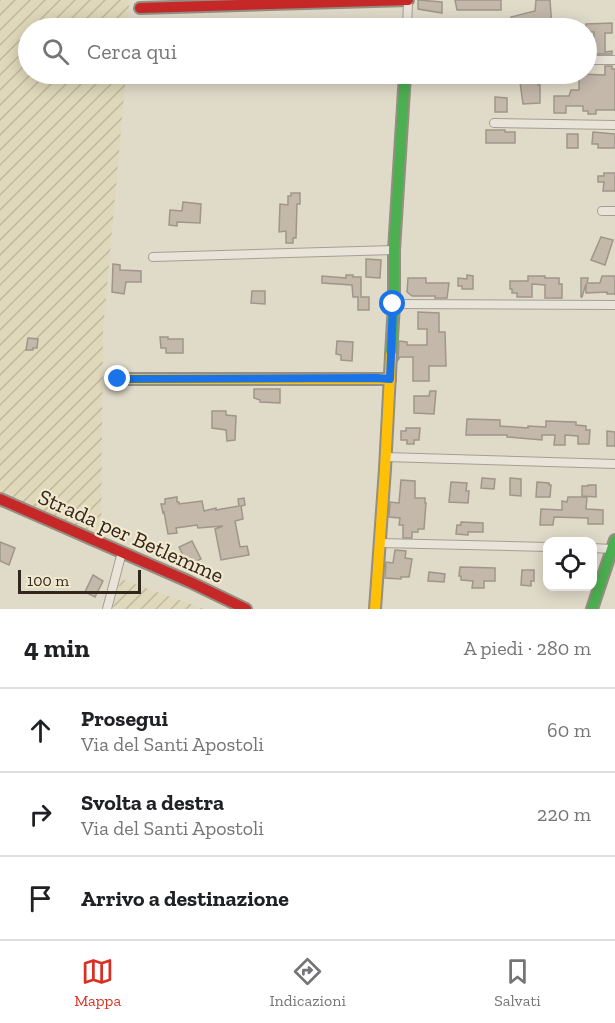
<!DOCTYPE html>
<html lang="it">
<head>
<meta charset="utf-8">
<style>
	body { margin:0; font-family:"Zilla Slab",serif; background:#f2f2f2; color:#202124 }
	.controls { position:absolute; right:18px; bottom:18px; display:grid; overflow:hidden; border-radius:12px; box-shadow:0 3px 15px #0003 }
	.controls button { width:54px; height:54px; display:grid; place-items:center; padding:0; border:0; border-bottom:2px solid #e0e0e0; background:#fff; color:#202124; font:30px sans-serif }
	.scale { position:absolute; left:18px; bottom:15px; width:123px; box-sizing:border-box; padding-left:6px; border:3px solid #31271c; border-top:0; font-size:16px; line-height:21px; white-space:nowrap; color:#31271c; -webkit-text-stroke:4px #f2e8ce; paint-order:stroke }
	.stop { position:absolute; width:18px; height:18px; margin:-14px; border:4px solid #1a73e8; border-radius:50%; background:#fff }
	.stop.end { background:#1a73e8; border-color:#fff; box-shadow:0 2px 6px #0008 }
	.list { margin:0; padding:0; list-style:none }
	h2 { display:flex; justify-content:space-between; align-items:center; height:78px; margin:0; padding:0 24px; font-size:26px }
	h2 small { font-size:20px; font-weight:400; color:#757577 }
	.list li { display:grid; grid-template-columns:39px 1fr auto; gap:18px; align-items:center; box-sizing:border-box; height:84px; padding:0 24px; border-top:2px solid #e0e0e0 }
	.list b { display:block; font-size:22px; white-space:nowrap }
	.list p { margin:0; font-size:20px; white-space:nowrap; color:#757577 }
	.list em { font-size:20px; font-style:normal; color:#757577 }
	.icon { flex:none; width:33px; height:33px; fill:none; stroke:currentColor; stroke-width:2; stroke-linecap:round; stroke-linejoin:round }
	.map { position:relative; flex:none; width:615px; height:609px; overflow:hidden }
	.search { position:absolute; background:#fff; box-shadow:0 3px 15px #0003; left:18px; right:18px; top:18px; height:66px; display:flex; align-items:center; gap:15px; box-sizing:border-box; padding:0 21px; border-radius:33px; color:#757577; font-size:22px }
	.sheet { height:330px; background:#fff }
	nav { display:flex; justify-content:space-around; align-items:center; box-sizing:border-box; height:84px; border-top:2px solid #e0e0e0; background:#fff; font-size:16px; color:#757577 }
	nav a { display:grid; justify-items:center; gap:3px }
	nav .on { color:#d93025 }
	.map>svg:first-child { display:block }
	.farmland { fill:url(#farmland-furrows) }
	.building { fill:#c3b8aa; stroke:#9f9689; stroke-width:1.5 }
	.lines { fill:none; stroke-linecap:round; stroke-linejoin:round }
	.street-casing { stroke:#a59f93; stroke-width:10 }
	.fast-casing { stroke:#948e83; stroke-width:14 }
	.slow-casing { stroke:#948e83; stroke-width:14 }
	.jam-casing { stroke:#948e83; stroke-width:14 }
	.street { stroke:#e8e4da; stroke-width:8 }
	.fast { stroke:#4caf50; stroke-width:10 }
	.slow { stroke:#ffc107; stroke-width:10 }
	.jam { stroke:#c62828; stroke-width:10 }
	.route { stroke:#1a73e8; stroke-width:8 }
	.labels { text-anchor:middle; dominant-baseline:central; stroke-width:4.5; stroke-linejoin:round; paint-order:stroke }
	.street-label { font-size:22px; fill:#31271c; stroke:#f2e8ce }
</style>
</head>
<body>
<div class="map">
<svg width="615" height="609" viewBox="0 0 615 609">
	<defs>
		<pattern id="farmland-furrows" width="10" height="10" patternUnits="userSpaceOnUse" patternTransform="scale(1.5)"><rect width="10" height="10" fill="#dfd8ba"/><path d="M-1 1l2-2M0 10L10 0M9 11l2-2" fill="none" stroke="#c0b99f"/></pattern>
	</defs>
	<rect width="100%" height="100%" fill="#e0dac9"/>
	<!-- farmland -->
	<g class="farmland">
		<path d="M0,0h129l-1,28h-100v46h98l-23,257 -2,205 -101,-43z"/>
		<path d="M121,579l83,30h-85l-6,-2z"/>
	</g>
	<!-- building -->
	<g class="building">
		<path d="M418,0l24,2v11l-24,-4z"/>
		<path d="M455,0h46v10h-44z"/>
		<path d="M536,0h14l2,28h-8l-1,-8h-32v-3l24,-6z"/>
		<path d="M612,23v10h-7v19l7,-1v3h-26v-6h7l1,-16h-8v-8z"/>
		<path d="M605,66h7v3h3v41h-19v4h-8v-3h-5v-5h-17v7h-12v-17h15l2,-6h8v-16l26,1z"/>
		<path d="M520,82h18v3h2v18l-17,1z"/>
		<path d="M495,97l12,1v14h-12z"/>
		<path d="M486,130h19v2h10v11h-29z"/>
		<path d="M593,132l22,2v14h-17v-4h-6z"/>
		<rect x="567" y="134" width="11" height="14"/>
		<path d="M604,173h11v18h-12l1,-9h-6v-6h6z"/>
		<path d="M291,193h9v11h-3l-1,34h-3v5h-7v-12l-7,1 1,-28 8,1v-9h3z"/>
		<path d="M183,202l18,2 -1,19 -23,-1v4l-8,-1 1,-15 12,1z"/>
		<path d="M601,237l12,3 -8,25 -14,-5z"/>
		<path d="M366,259l15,1 -1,18 -14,-1z"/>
		<path d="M113,264l7,1v5l21,1v11h-15l-2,12 -12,-2z"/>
		<path d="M346,275h7v2h8v20h8v13h-11v-13h-5l-1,-12 -30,-2v-7l24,2z"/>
		<path d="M467,275l6,1v13h-11v-3h-4v-8l9,1z"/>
		<path d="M528,276h17v2h14v6h3v14h-17v-13l-13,-1v13h-15v-4h-5v-4h-2v-8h18z"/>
		<path d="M602,276h13v18h-8v-2l-21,1v-9l-4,13h-1v-19h7l-1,5h13z"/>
		<path d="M408,278h18v5h23l-2,15h-12v-2h-23l-5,-4z"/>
		<path d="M252,291h13v13l-14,-1z"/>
		<path d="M418,312l21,1v19h6l1,34h-17v15h-16v-24h-13l-2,3 1,-19 8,1v3h20v-16h-9z"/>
		<path d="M160,337h8v2h15v14h-17v-5h-5z"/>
		<path d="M28,338l10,1 -1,9h-4v2h-7z"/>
		<path d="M337,341l16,1 -1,19 -11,-1v-5l-5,-1z"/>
		<path d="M254,389h26v14l-20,-1v-2l-6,-2z"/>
		<path d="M430,391h6l-2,23 -20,-1v-17h15z"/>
		<path d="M212,411h14v4l10,1 -1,24 -8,1 -1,-11 -14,-2z"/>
		<path d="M467,419l33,1v6l28,2v-2l18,1v-6l30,1v3l10,1v4h4l-1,14h-11v-8l-13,-1v10h-11l1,-10h-13v5l-35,-3v-2h-41z"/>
		<path d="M406,428h14l-1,12h-5v4h-7v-4h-6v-9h5z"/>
		<path d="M607,431l8,1v14h-8z"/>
		<path d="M482,478l13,1 -1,10 -13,-1z"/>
		<path d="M510,478l11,1v17l-11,-1z"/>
		<path d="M401,480l14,1v17h10v5h1l-2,26h-6v3h-6v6h-9v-13h-4l1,-7 -11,-1 1,-15 9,1z"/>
		<path d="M451,482l16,1 -1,8h3l-1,12 -19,-1z"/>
		<path d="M537,482l12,1v2h2l-1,12h-14z"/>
		<path d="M588,485h8v12l-14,-1v-10h6z"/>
		<path d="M177,497v5h2v2l23,-3 2,10 12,-3v2l23,-4 -1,-7 6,-1 1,7 -4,1 2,13 -8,2 5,26 7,-1 2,9 -28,5 -6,-31 8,-3 -25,2 -1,-3 -21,3 1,5 -9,1 -4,-22 -1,1 -2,-9h4v-5z"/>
		<path d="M568,497h19l-1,12 17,1v14h-15v-6l-34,-1 -1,8h-13l1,-16 21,1v-9l5,1z"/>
		<path d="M461,522l22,1v9h-15v3l-12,-1 1,-9h4z"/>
		<path d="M192,541l9,18 -13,6 -9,-18z"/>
		<path d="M0,542l15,6 -6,17 -9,-4z"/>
		<path d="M395,550l11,1 -1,7 7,1 -3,18h-8v2l-16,-1 1,-16 7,1z"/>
		<path d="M460,567l35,1v13h-11v7h-12l1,-7 -12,-1v-4h-2z"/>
		<path d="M522,570h12v11h-3v5l-10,-1z"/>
		<path d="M429,572l16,2 -1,8 -16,-1z"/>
		<path d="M93,575l10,6 -8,16 -10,-5z"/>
	</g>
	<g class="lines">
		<!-- street casing -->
		<g class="street-casing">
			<g id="street">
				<path d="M407,28l1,-27"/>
				<path d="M586,60h29"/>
				<path d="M494,123l121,2"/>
				<path d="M602,211h13"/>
				<path d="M153,257l241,-7"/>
				<path d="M394,304l221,1"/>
				<path d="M386,457l229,7"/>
				<path d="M380,543l168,4"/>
				<path d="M592,548l20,1"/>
				<path d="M107,609l15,-57"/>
			</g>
		</g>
		<!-- fast casing -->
		<g class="fast-casing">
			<g id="fast">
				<path d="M391,355l3,-51v-54l11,-176"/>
				<path d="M592,609l23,-69"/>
			</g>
		</g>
		<!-- slow casing -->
		<g class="slow-casing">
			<g id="slow">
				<path d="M118,379h272"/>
				<path d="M375,609l10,-140 6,-114"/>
			</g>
		</g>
		<!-- jam casing -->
		<g class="jam-casing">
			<g id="jam">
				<path d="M140,8l268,-8"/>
				<path d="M0,499l190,83 56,27"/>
			</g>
		</g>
		<!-- street -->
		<use href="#street" class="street"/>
		<!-- fast -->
		<use href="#fast" class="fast"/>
		<!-- slow -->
		<use href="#slow" class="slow"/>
		<!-- jam -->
		<use href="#jam" class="jam"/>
	</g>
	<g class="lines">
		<!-- route -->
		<path class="route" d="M118,379l259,-1 13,1 3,-75"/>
	</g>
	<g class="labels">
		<!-- street labels -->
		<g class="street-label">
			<text transform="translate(131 536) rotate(24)">Strada per Betlemme</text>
		</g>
	</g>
</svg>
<div class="controls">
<button><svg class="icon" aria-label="locate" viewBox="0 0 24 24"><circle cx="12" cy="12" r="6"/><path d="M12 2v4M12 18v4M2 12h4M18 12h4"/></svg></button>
</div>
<div class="scale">100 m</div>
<div class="stop" style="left:393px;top:304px"></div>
<div class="stop end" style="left:118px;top:379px"></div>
<div class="search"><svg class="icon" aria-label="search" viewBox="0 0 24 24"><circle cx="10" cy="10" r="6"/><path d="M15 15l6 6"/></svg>Cerca qui</div>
</div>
<section class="sheet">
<h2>4 min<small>A piedi · 280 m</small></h2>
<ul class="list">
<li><svg class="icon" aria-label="ahead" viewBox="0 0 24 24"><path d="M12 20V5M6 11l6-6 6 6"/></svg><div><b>Prosegui</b><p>Via del Santi Apostoli</p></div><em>60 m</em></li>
<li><svg class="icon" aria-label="right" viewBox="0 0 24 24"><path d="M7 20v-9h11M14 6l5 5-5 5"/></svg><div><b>Svolta a destra</b><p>Via del Santi Apostoli</p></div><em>220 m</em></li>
<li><svg class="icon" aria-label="arrive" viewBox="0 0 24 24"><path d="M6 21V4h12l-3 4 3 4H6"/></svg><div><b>Arrivo a destinazione</b></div></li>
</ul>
</section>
<nav>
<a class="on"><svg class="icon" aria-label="map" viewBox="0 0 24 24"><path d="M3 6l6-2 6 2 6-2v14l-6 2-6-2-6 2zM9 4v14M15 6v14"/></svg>Mappa</a>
<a><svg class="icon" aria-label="directions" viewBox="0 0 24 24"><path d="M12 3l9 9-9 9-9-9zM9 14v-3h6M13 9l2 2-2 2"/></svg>Indicazioni</a>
<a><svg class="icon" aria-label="saved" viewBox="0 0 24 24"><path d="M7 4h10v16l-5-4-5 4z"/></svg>Salvati</a>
</nav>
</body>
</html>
